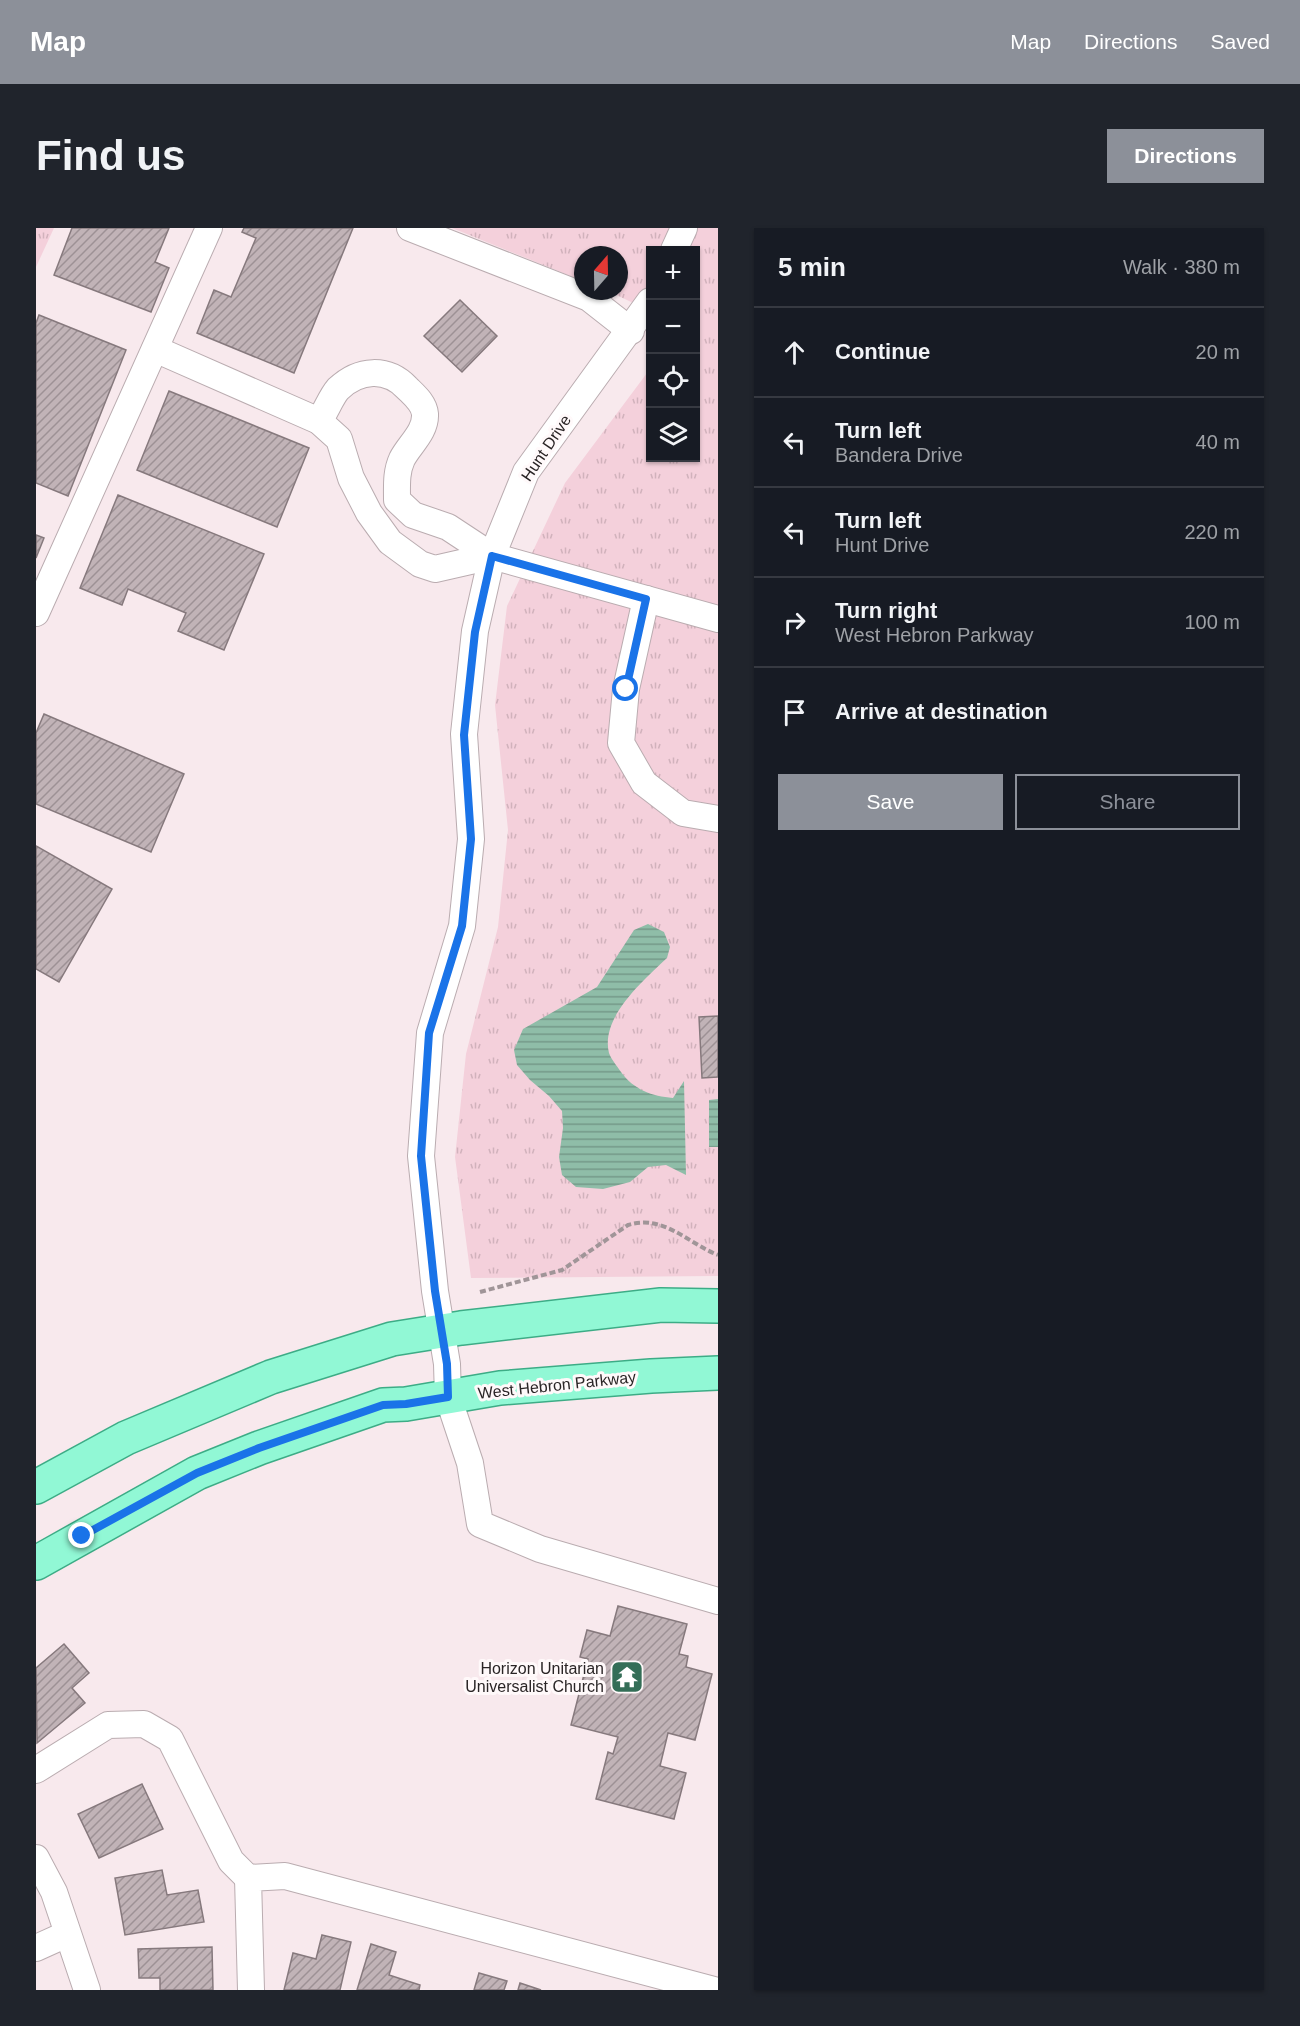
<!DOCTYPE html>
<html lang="en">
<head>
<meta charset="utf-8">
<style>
	body { margin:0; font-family:Arial,sans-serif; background:#20242c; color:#f1f3f6 }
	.controls { position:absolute; right:18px; top:18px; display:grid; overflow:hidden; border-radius:0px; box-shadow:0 2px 4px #0004 }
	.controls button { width:54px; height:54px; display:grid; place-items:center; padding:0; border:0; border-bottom:2px solid #363941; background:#171b24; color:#f1f3f6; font:30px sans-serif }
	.compass { position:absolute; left:538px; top:18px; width:54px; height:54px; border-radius:50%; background:#171b24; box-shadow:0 2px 4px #0004; rotate:20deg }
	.stop { position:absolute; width:18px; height:18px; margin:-14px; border:4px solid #1a73e8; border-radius:50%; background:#fff }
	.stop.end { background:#1a73e8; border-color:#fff; box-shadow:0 2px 6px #0008 }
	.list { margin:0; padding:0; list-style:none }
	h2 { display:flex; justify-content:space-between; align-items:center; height:78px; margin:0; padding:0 24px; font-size:26px }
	h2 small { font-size:20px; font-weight:400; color:#9ea1a6 }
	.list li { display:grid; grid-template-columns:39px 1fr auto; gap:18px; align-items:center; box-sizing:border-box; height:90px; padding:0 24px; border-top:2px solid #363941 }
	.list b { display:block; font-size:22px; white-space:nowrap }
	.list p { margin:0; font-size:20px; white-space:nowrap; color:#9ea1a6 }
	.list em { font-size:20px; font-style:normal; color:#9ea1a6 }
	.actions { display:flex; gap:12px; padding:18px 24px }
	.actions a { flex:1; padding:14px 0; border:2px solid #8c9099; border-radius:0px; text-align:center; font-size:21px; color:#8c9099 }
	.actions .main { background:#8c9099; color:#fff }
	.icon { flex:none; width:33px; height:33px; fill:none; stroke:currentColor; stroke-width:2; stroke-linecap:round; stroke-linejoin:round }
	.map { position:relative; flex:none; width:682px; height:1762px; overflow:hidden; border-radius:0px }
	header { display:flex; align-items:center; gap:36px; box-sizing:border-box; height:84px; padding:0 30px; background:#8c9099; color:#fff }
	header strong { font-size:28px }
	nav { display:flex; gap:33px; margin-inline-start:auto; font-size:21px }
	.intro { display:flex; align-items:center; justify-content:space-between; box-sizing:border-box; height:144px; padding:0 36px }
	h1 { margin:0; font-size:42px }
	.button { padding:15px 27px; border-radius:0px; background:#8c9099; color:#fff; font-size:21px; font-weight:700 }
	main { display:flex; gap:36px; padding:0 36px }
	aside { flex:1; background:#171b24; border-radius:0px; box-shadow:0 2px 4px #0004 }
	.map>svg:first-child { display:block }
	.grass { fill:url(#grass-tufts) }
	.water { fill:url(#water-rules) }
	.building { fill:url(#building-hatch); stroke:#86797d; stroke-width:1.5 }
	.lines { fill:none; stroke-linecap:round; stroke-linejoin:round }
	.minor-casing { stroke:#baacb0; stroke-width:28 }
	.major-casing { stroke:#3dac86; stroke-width:36 }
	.path { stroke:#a09598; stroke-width:4; stroke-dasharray:6 3; stroke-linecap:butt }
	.minor { stroke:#fff; stroke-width:26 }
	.major { stroke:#91f8d5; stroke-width:33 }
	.route { stroke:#1a73e8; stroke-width:8 }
	.labels { text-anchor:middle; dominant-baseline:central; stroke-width:6; stroke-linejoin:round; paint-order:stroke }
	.street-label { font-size:16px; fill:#2a2526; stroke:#fff9fa }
	.poi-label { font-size:16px; fill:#2a2526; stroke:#fff9fa; text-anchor:end }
</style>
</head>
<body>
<header>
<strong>Map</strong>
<nav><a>Map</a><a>Directions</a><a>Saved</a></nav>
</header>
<div class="intro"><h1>Find us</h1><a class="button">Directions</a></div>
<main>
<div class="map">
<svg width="682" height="1762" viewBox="0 0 682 1762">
	<defs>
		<pattern id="grass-tufts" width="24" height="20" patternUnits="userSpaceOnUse" patternTransform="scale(1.5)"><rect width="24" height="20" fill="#f4d0db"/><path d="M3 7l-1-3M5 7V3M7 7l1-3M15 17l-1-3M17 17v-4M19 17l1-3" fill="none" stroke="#d1b2bc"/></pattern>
		<pattern id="water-rules" width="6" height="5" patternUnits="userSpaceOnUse" patternTransform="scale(1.5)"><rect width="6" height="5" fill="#8fbda8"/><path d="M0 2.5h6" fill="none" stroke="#759989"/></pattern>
		<pattern id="building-hatch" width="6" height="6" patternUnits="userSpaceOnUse" patternTransform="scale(1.5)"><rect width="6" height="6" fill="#c1b3b7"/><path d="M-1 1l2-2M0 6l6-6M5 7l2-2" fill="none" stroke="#9d9195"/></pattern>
	</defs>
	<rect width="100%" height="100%" fill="#f8e9ed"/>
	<!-- grass -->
	<g class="grass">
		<path d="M0,0h18l-18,39z"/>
		<path d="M416,0h266v1048l-247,2 -16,-121 11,-103 32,-127 10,-97 -13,-125 12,-99 58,-123 85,-114v89h46v-208h-46v61l-42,-20h11v-36h-36v26z"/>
	</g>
	<!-- water -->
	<g class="water">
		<path d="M612,696l16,8 6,15 -3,11c-23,22 -67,59 -58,95 2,6 8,13 12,19 13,18 31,24 52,26l11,-17 2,94 -20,-10 -18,2 -18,15 -27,7 -27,-2 -14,-12 -3,-18 4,-29 -1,-17 -13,-15 -19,-16 -13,-15 -3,-15 9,-21 74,-42 37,-57z"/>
		<path d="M682,871v48h-9v-47z"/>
	</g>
	<!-- building -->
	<g class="building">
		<path d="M36,0h97l-14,34 14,6 -18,44 -97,-37z"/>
		<path d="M208,0h109l-59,145 -97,-40 17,-43 17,7 25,-59 -14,-6z"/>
		<path d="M424,72l37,36 -35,36 -38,-36z"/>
		<path d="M3,87l87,35 -58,146 -32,-13v-160z"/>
		<path d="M133,163l140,57 -32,79 -140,-57z"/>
		<path d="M82,267l146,59 -40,96 -46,-19 8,-18 -58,-24 -6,16 -42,-17z"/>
		<path d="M0,307l8,3 -8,20z"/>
		<path d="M8,486l140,60 -33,78 -115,-48v-71z"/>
		<path d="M0,618l76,43 -53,93 -23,-13z"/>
		<path d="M682,788v61l-16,1 -3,-61z"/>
		<path d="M582,1378l69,18 -8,30 9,2 -2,11 26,7 -17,66 -27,-7 -8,33 26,7 -12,46 -78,-20 12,-47 5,2 5,-17 -47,-12 17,-66 -8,-2 7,-27 23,6z"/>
		<path d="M28,1416l25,29 -17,15 13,15 -48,40 -1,-75z"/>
		<path d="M106,1556l21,45 -64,29 -21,-44z"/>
		<path d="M126,1642l5,25 31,-5 6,32 -79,13 -10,-57z"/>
		<path d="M286,1707l29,7 -11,48h-56l9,-37 23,6z"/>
		<path d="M335,1716l25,8 -7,23 31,10 -1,5h-62z"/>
		<path d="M176,1719l1,43h-53v-12h-21l-1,-29z"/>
		<path d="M443,1745l28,8 -3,9h-30z"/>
		<path d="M484,1755l21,7h-23z"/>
	</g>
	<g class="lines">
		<!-- minor casing -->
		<g class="minor-casing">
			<g id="minor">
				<path d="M374,0l179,70 42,33"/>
				<path d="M638,22l10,-22"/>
				<path d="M614,73l-124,171 -34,84 -17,75 -11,103 7,105 -9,87 -32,107 -9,123 14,135 12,73 1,33 22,66 10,61 60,25 178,52"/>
				<path d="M119,121l164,72 20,18 12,39 18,35 21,29 30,22 15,5 57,-13"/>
				<path d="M283,193c7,-10 12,-24 19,-32 21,-20 49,-22 69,-1 7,7 17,15 18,26 1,18 -16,31 -23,45 -6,13 -5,26 -5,41l16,15 35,12 44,29 226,63"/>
				<path d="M610,371l-20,90 -5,54 23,40 39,30 35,6"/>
				<path d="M0,385l173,-385"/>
				<path d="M0,1542l72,-45 36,-1 26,15 61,122 17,17"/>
				<path d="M0,1630l18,34 33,98"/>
				<path d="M0,1720l31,-14"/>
				<path d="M215,1762l-3,-112 37,-2 429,114"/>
			</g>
		</g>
		<!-- major casing -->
		<g class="major-casing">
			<g id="major">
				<path d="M0,1259l90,-49 145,-61 121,-38 69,-11 200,-23 57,1"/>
				<path d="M0,1335l161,-90 62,-25 124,-43 23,-1 94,-16 151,-12 67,-3"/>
			</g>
		</g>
		<!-- path -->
		<path class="path" d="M444,1064l82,-22 66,-45c36,-11 59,18 90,30"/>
		<!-- minor -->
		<use href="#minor" class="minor"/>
		<!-- major -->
		<use href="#major" class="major"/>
	</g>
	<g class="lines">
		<!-- route -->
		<path class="route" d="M46,1308l115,-63 62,-25 124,-43 23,-1 42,-7 -1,-33 -12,-73 -14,-135 8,-123 33,-107 9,-87 -7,-104 11,-103 17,-76 154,43 -20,90"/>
	</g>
	<!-- icons -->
	<defs>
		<g id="temple-square" transform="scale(1.725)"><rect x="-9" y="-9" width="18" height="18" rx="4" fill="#346e57" stroke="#fff9fa"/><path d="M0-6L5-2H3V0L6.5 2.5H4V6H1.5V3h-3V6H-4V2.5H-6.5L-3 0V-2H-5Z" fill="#fff"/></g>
	</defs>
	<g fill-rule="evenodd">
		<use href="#temple-square" x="591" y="1449"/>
	</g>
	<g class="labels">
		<!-- street labels -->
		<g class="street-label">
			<text transform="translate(510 220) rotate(-56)">Hunt Drive</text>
			<text transform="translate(521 1157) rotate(-6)">West Hebron Parkway</text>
		</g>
		<!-- poi labels -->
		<g class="poi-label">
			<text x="568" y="1440">Horizon Unitarian<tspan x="568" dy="18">Universalist Church</tspan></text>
		</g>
	</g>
</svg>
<div class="controls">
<button>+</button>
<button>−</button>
<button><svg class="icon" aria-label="locate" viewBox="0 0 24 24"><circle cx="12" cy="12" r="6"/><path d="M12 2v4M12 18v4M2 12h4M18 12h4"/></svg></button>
<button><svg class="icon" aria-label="layers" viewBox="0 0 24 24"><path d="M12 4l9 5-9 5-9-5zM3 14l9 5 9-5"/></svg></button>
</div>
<svg class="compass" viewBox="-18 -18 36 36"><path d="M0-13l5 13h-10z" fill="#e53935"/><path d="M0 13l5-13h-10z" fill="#9ea1a6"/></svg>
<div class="stop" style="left:590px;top:461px"></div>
<div class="stop end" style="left:46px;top:1308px"></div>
</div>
<aside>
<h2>5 min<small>Walk · 380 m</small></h2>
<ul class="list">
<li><svg class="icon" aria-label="ahead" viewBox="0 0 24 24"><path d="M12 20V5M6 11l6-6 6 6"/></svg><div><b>Continue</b></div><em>20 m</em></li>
<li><svg class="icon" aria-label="left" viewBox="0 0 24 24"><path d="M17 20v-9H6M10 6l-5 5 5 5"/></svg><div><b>Turn left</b><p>Bandera Drive</p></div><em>40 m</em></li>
<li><svg class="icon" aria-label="left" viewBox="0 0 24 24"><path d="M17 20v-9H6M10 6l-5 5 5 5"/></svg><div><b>Turn left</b><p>Hunt Drive</p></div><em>220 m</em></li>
<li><svg class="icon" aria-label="right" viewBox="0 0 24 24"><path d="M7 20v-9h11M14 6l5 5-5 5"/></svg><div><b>Turn right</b><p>West Hebron Parkway</p></div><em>100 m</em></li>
<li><svg class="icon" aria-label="arrive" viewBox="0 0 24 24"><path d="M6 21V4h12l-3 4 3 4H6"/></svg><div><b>Arrive at destination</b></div></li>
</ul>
<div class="actions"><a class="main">Save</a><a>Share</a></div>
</aside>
</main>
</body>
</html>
